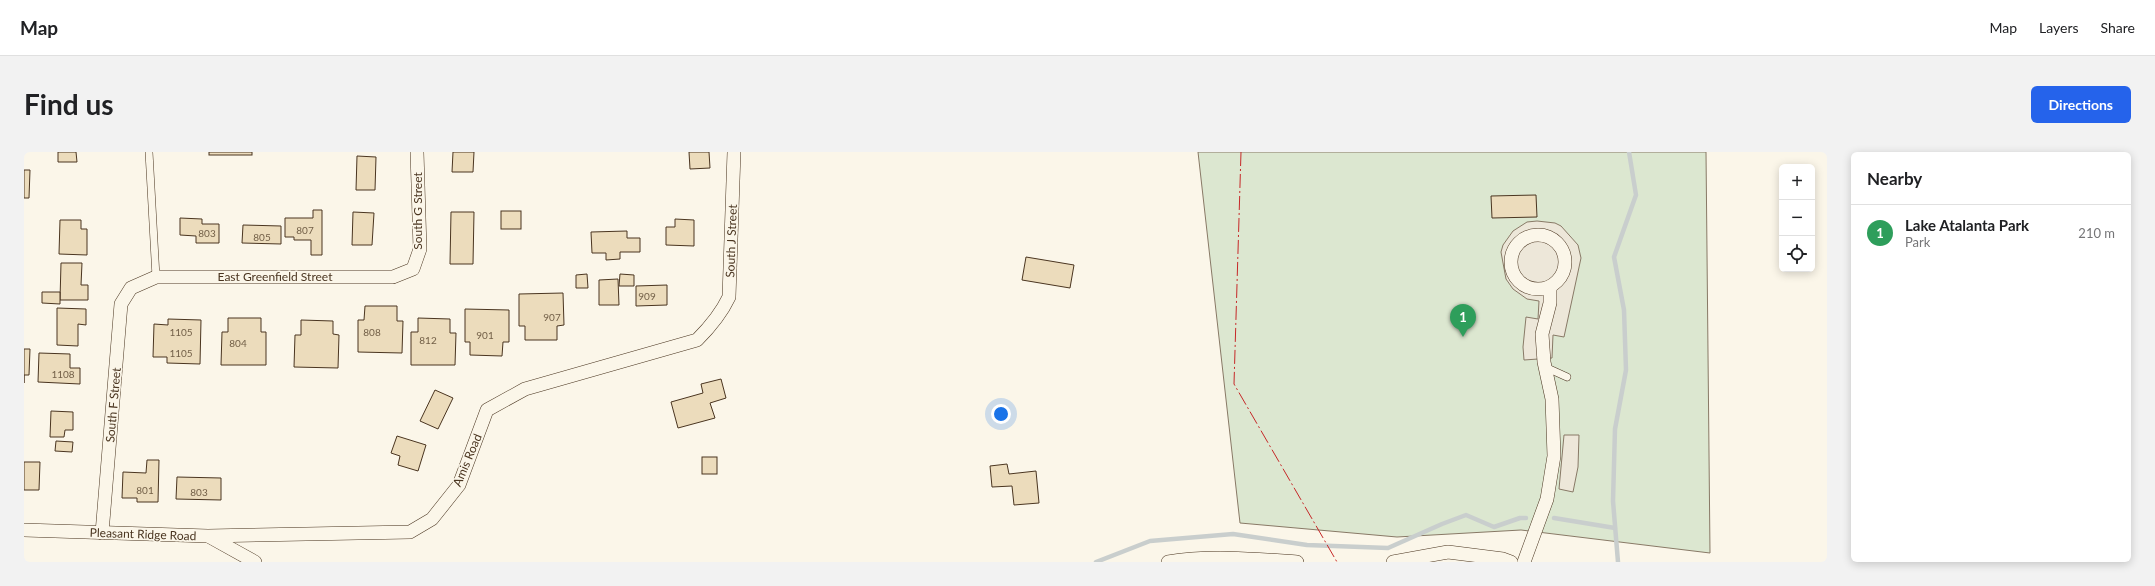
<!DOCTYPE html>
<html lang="en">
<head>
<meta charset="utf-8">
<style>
	body { margin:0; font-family:Lato,sans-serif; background:#f2f2f2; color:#202124 }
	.controls { position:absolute; right:12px; top:12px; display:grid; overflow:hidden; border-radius:6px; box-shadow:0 2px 10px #0003 }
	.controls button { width:36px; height:36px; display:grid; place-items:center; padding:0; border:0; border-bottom:1px solid #e0e0e0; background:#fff; color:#202124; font:20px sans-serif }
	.you { position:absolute; left:977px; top:262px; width:14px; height:14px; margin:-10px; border:3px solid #fff; border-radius:50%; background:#1a73e8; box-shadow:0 0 0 6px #1a73e833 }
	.badge { display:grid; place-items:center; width:26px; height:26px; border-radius:50%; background:#2563eb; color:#fff; font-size:13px; font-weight:700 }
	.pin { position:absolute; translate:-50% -33px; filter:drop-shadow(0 1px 2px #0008) }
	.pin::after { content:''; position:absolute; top:21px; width:14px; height:12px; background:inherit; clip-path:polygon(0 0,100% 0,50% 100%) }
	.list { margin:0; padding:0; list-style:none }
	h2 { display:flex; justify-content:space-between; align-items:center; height:52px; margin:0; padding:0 16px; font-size:17px }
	h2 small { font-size:13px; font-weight:400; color:#757577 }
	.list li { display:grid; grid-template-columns:26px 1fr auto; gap:12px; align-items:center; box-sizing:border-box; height:56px; padding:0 16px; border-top:1px solid #e0e0e0 }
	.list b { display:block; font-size:15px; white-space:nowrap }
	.list p { margin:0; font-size:13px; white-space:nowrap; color:#757577 }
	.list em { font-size:13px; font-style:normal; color:#757577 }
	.icon { flex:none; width:22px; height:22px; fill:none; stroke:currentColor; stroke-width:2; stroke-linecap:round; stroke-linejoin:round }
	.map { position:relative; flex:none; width:1803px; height:410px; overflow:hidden; border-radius:6px }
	header { display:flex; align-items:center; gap:24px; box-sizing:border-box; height:56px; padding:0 20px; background:#fff; border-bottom:1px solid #e0e0e0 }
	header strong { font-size:19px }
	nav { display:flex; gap:22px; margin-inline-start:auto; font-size:14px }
	.intro { display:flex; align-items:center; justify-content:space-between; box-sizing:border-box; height:96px; padding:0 24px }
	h1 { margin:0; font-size:28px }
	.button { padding:10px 18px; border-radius:6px; background:#2563eb; color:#fff; font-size:14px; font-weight:700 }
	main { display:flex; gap:24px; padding:0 24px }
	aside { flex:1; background:#fff; border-radius:6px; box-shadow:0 2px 10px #0003 }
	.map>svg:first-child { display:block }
	.park { fill:#dce7d0; stroke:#887966 }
	.parking { fill:#ede7d9; stroke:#887966 }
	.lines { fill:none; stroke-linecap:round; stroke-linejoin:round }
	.stream { stroke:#c9cecd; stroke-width:4.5 }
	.building { fill:#ecdcbc; stroke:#4a3520 }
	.service-casing { stroke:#4a3520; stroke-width:8 }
	.minor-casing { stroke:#4a3520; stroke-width:14 }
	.service { stroke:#fbf6e9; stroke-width:7 }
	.minor { stroke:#fbf6e9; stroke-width:13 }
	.power { stroke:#c62828; stroke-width:1; stroke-dasharray:14 3 2 3; stroke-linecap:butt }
	.labels { text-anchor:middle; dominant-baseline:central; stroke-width:3; stroke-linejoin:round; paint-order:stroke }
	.number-label { font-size:10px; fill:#725f47 }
	.street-label { font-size:12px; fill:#4a3520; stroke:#fbf6e9 }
</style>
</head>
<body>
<header>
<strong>Map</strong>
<nav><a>Map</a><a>Layers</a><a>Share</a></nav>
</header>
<div class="intro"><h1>Find us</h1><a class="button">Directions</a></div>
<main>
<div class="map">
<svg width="1803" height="410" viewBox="0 0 1803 410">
	<rect width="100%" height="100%" fill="#fbf6e9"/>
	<!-- park -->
	<path class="park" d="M1174,0h508l4,401 -189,-23 -124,7 -157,-14z"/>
	<!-- parking -->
	<g class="parking">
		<path d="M1513,69l18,2 6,3 17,19 3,13 -17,79 -11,-2 -1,23 -28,2 -1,-13 3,-30 12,2 1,-18 -12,-2 -14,-10 -7,-10 -5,-27 2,-7 10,-14 14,-9z"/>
		<path d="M1540,283h15l-1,32 -5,25 -14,-3z"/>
	</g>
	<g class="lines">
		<!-- stream -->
		<g class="stream">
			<path d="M1530,366l61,10"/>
			<path d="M1072,410l54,-21 83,-7 74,11 81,3 54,-24 24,-9 28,12 26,-9h6"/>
			<path d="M1594,410l-5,-61 2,-72 11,-59 -2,-60 -10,-53 22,-62 -7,-43"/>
		</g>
	</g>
	<!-- building -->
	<g class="building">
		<path d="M34,0h18l1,10h-19z"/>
		<rect x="185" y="0" width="43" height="3"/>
		<path d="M429,0h21l-1,20h-21z"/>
		<path d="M665,0h20l1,16 -20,1z"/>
		<path d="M333,4l19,1 -1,33h-19z"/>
		<path d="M0,18h6l-1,28h-5z"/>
		<path d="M1512,43l1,22 -45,1 -1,-22z"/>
		<path d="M289,58h9v45h-11v-15h-17v-3h-9v-19h28z"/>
		<rect x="477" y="59" width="20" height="18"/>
		<path d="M329,60l21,1 -2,32h-20z"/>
		<path d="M427,60h23l-1,52h-23z"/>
		<path d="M156,66l22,1v5h17v19h-23v-7l-16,-1z"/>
		<path d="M651,67l19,1v26l-28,-1v-18h9z"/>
		<path d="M36,68h21v9h6v26l-28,-1z"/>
		<path d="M219,73l38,1v18l-39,-1z"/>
		<path d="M603,79v7h13v14h-20v7l-14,1v-7h-14l-1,-21z"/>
		<path d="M1002,105l48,8 -4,23 -48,-8z"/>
		<path d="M37,111h21l-1,22h7v15h-28z"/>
		<path d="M563,122l1,14h-12v-13z"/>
		<path d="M596,122l14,1v11h-15z"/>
		<path d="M594,127l1,26h-20v-25z"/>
		<path d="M643,133v20l-31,1v-20z"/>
		<path d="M18,140h18v12l-18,-1z"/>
		<path d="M539,141l1,32 -7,1v14h-32v-14h-6v-32z"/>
		<path d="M341,154h32v15h6l-1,32 -44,-1v-32h6z"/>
		<path d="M33,156l29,1v16l-8,-1v22l-21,-1z"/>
		<path d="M441,157l44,1v32h-6l-1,14 -32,-1v-13h-5z"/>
		<path d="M204,166h33v14h5v33h-45l1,-33h6z"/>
		<path d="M394,166l32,1v14h6l-1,32h-44v-33h7z"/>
		<path d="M144,167l33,1 -1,44 -33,-1v-6h-14l1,-33 14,1z"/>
		<path d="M277,168l32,1v13l6,1 -1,33 -44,-1 1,-32h6z"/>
		<path d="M0,197h6l-1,26h-5v8z"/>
		<path d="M15,201l31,1v14h10v16l-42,-2z"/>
		<path d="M697,227l5,19 -16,5 5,15 -37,10 -7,-26 32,-9 -2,-9z"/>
		<path d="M411,238l18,8 -15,31 -18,-8z"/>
		<path d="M27,259l22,1v18h-8l-1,7h-14z"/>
		<path d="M373,284l29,9 -8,26 -20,-6 2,-9 -9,-3z"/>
		<path d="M32,289l17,1 -1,10 -17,-1z"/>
		<rect x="678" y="305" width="15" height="17"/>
		<path d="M123,308h12l-1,42h-21v-4h-15l1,-26 23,1z"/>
		<path d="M0,310h16l-1,28h-15z"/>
		<path d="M983,312l2,10 27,-3 3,32 -25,2 -2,-19 -20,1 -2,-21z"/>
		<path d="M153,325l44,1v22l-45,-1z"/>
	</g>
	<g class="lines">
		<!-- service casing -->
		<g class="service-casing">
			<g id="service">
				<path d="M125,0l7,125"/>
				<path d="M1521,215l22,10"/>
			</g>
		</g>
		<!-- minor casing -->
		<g class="minor-casing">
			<g id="minor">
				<circle cx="1514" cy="110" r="27"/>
				<path d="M0,378l184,6 202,-4 22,-13 27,-34 28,-75 38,-21 172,-49c14,-14 24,-26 32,-43l5,-145"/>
				<path d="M78,381l19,-229 10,-16 25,-11h237l20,-8 7,-20 -3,-97"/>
				<path d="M186,385l45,25"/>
				<path d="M1144,410c40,-7 88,-3 129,0"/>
				<path d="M1369,410l55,-10 55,7 8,3"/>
				<path d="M1500,410l23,-63 7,-43 -2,-57 -8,-37 -2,-28 8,-31v-16"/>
			</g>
		</g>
		<!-- service -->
		<use href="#service" class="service"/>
		<!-- minor -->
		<use href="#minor" class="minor"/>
		<!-- power -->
		<path class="power" d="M1217,0l-7,232 103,178"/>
	</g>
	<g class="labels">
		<!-- number labels -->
		<g class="number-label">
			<text x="281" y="78">807</text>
			<text x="183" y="81">803</text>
			<text x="238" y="85">805</text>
			<text x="623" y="144">909</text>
			<text x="528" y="165">907</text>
			<text x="157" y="180">1105</text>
			<text x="348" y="180">808</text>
			<text x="461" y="183">901</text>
			<text x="404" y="188">812</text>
			<text x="214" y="191">804</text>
			<text x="157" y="201">1105</text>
			<text x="39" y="222">1108</text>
			<text x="121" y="338">801</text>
			<text x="175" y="340">803</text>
		</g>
		<!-- street labels -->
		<g class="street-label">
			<text transform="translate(393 59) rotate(-90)">South G Street</text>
			<text transform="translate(707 89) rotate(-88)">South J Street</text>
			<text x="251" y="124">East Greenfield Street</text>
			<text transform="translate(89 253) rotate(-85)">South F Street</text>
			<text transform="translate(443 308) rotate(-67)">Amis Road</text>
			<text transform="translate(119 382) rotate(2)">Pleasant Ridge Road</text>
		</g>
	</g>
</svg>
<div class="controls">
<button>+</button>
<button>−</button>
<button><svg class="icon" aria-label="locate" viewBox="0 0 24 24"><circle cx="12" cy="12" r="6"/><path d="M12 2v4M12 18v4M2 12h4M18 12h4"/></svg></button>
</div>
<div class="you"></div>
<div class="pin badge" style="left:1439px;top:185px;background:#2e9e5b">1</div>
</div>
<aside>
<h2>Nearby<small></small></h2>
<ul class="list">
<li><span class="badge" style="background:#2e9e5b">1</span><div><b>Lake Atalanta Park</b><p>Park</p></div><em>210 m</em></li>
</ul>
</aside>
</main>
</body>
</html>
